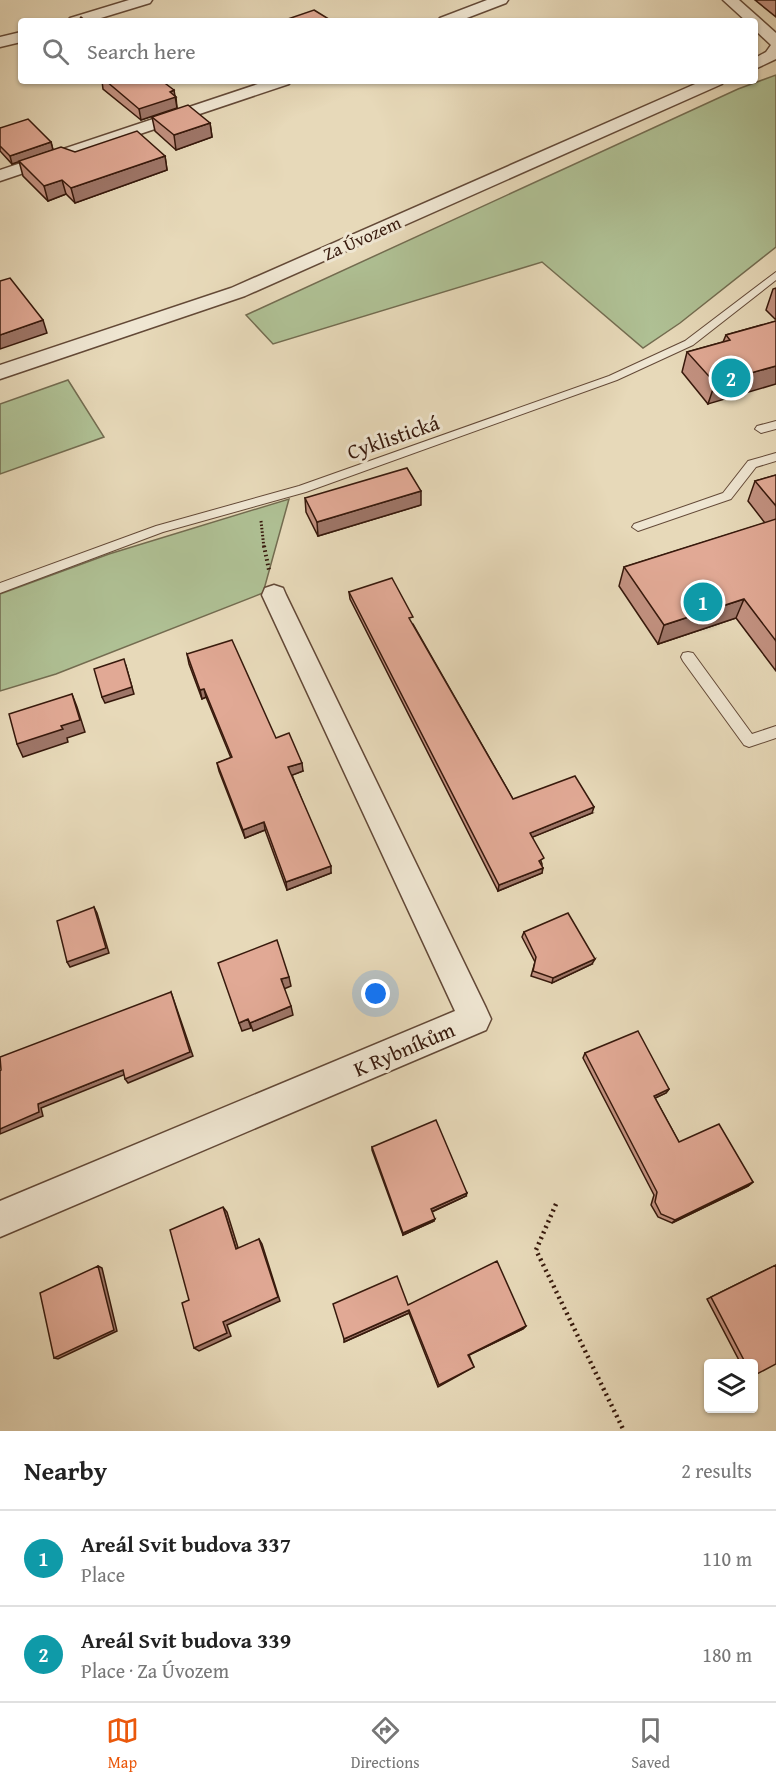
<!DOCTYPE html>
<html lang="en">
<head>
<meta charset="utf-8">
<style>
	body { margin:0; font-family:"Gentium Book Plus",serif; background:#f6f6f6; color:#222 }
	.controls { position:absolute; right:18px; bottom:18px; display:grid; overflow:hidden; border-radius:6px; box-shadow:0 2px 4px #0004 }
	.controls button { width:54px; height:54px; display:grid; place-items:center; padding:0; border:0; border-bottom:2px solid #e0e0e0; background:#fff; color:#222; font:30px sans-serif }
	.you { position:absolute; left:376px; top:994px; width:21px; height:21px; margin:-15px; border:4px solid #fff; border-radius:50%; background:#1a73e8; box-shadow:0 0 0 9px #1a73e833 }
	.badge { display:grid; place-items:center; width:39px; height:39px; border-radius:50%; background:#ea580c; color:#fff; font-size:20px; font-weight:700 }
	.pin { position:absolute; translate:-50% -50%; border:3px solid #fff; box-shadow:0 2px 6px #0006 }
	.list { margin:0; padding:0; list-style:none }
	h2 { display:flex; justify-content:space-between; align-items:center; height:78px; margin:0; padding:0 24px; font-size:26px }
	h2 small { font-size:20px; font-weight:400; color:#767676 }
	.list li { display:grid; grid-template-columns:39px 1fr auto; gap:18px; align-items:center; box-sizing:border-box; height:96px; padding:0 24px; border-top:2px solid #e0e0e0 }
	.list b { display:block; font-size:22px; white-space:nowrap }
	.list p { margin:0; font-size:20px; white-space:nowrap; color:#767676 }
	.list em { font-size:20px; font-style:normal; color:#767676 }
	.icon { flex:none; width:33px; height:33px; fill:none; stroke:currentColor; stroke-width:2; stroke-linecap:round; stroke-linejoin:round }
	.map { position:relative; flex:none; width:776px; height:1431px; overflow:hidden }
	.search { position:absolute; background:#fff; box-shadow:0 2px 4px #0004; left:18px; right:18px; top:18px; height:66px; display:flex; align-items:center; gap:15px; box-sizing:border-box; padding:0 21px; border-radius:6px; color:#767676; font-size:22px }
	.sheet { height:270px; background:#fff }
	nav { display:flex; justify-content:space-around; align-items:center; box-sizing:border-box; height:84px; border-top:2px solid #e0e0e0; background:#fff; font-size:16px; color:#767676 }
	nav a { display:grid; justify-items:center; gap:3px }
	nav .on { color:#ea580c }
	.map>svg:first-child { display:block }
	.green { fill:#afc094; stroke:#736c50; stroke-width:1.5 }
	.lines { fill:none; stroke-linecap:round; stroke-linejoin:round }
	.service-casing { stroke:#634937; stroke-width:2 }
	.minor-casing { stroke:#634937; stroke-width:3 }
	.path-far2 { stroke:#37190c; stroke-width:3; stroke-dasharray:1.5 2; stroke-linecap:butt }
	.path-far1 { stroke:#37190c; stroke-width:4; stroke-dasharray:1.5 3; stroke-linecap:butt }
	.path { stroke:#37190c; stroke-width:4.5; stroke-dasharray:2 4; stroke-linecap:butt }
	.service { fill:#efe6d2; fill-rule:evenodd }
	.minor { fill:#efe6d2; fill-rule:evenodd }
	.wall { fill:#c29180; stroke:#37190c; stroke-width:1.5 }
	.shaded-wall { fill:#9e7668; stroke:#37190c; stroke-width:1.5 }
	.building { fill:#e1a995; stroke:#37190c; stroke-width:1.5 }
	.labels { text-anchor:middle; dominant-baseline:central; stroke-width:6; stroke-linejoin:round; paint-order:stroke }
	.far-street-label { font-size:18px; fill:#37190c; stroke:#efe6d2 }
	.street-label { font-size:21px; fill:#37190c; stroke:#efe6d2 }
</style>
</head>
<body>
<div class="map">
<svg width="776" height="1431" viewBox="0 0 776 1431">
	<rect width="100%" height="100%" fill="#e7d9b9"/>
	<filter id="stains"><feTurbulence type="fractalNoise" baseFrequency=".00333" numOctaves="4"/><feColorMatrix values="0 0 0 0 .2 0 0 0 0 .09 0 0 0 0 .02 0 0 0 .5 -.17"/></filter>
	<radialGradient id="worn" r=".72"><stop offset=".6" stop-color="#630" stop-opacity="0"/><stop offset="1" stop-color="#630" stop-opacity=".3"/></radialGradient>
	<!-- green -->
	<g class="green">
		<path d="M776,75v172l-96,76 -37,25 -101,-86 -269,82 -27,-29 492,-226z"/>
		<path d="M68,380l36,57 -104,37v-70z"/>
		<path d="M289,499l-26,94 -207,81 -56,17v-97l109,-40z"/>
	</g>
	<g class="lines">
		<!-- service casing -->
		<g class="service-casing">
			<g id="service">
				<path d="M776,272v8l-83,65 -76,35 -311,112 -143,40 -163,61v-10l156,-57 143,-40 310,-110 76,-35z"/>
				<path d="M776,421v8l-15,4 -6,-4 2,-3z"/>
				<path d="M776,453v8l-20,6 -25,32 -93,32 -6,-4 2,-3 89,-31 25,-32z"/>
				<path d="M688,652l5,1 59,81 24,-8v12l-27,9 -5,-2 -61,-84 -2,-4 2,-4z"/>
			</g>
		</g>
		<!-- minor casing -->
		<g class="minor-casing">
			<g id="minor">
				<path d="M129,0h23l-2,3 -59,18h-24l3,-3z"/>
				<path d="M487,0h21l-2,3 -47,18h-22l3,-3z"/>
				<path d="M723,0h16l37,33v26l-21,10v-11l11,-6 5,-7 -16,-15v-9h-9z"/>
				<path d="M21,32v10l-21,5v-10z"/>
				<path d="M267,81h24l-2,3 -289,97v-11z"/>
				<path d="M702,81h22l-2,3 -477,212 -245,83v-14l231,-77z"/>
				<path d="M274,585l9,3 3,7 200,413 5,11 -5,11 -486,207v-36l455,-190 -193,-416 3,-7z"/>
			</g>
		</g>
		<!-- path-far2 -->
		<path class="path-far2" d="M261,521l3,27"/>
		<!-- path-far1 -->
		<path class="path-far1" d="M264,546l5,24"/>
		<!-- path -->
		<path class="path" d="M556,1204l-20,46 88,181"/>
		<!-- service -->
		<use href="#service" class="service"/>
		<!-- minor -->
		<use href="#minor" class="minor"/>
	</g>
	<!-- wall -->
	<g class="wall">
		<path d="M755,0h21v17z"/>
		<path d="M102,81h60l14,16 1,11 -36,12 -38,-31z"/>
		<path d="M152,117l58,6 2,14 -36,13 -21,-19z"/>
		<path d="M0,128l51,14 2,8 22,2 90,4 2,14 -92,33 -9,-9 -18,7 -25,-25 -4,-15 -7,3 -12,-13z"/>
		<path d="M776,288v32l-10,-10 7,-21z"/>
		<path d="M776,321l-68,83 -26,-32 5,-20 36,-10 3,-7z"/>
		<path d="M776,475v196l-40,-53 -78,26 -39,-58 5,-19 141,-44 -17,-22 7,-20z"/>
		<path d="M305,498l116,7 -103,31 -12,-24z"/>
		<path d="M349,592l64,32 100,175 79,14 -60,24 10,27v9l-44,18 -148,-292z"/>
		<path d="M187,654l89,84 27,33 -11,4 39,98 -44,17 -22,-60 -20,8 -26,-67 -2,-8 14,-5 -25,-61 -4,2 -13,-35z"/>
		<path d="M524,932l68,32 -40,19 -21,-7 4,-14 -13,-25z"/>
		<path d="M585,1053l84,36 -3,4 -11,5 24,44 74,40 -5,4 -76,37 -14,-6 -7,-12 3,-10 -71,-137z"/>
		<path d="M372,1147l94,49 -34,16 2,9 -31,14 -31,-85z"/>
		<path d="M776,1265l-23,99h-12l-34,-65z"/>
		<path d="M408,1305l118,21 -3,3 -54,26 5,12 -36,20 -29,-74 -65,29z"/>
	</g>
	<!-- shaded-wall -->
	<g class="shaded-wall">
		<path d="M174,90l3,18 -36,12 -2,-11z"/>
		<path d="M210,123l2,14 -36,13 -2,-15z"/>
		<path d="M51,142l2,8 -41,14 -2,-8z"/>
		<path d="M165,156l2,14 -92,33 -4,-15z"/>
		<path d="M62,180l4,14 -18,7 -4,-15z"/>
		<path d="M43,320l4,13 -47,16v-14z"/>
		<path d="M776,366v18l-68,20 7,-21z"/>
		<path d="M421,491v14l-103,31 -1,-14z"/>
		<path d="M744,599l-8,19 -78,26 6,-19z"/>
		<path d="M126,666l8,28 -29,9 -3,-6z"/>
		<path d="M204,689l2,8 -4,2 -2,-9z"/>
		<path d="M72,694l5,13 8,25 -18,6 1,4 -45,15 -6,-13z"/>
		<path d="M302,763l1,8 -13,5 -2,-9z"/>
		<path d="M594,807l-2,6 -64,26 2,-6z"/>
		<path d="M264,822l1,8 -20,8 -2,-8z"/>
		<path d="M331,866v7l-44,17 -1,-8z"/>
		<path d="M543,868l-1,5 -44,18 1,-6z"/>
		<path d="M94,907l3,6 12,40 -39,14 -3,-5z"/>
		<path d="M595,959l-3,5 -40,19 1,-5z"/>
		<path d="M289,977l2,9 -7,3 -3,-10z"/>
		<path d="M171,992l22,64 -65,27 -3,-4z"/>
		<path d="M291,1006l2,9 -40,16 -3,-8z"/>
		<path d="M248,1019l3,9 -9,3 -3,-8z"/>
		<path d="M123,1070l3,4 -85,34 2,8 -43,18v-5l38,-25z"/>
		<path d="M669,1089l-3,4 -15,7 3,-4z"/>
		<path d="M753,1182l-5,4 -76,37 3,-3z"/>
		<path d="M467,1193l-1,3 -35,16v-3z"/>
		<path d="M223,1207l4,5 13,42 -4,-5z"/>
		<path d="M435,1219l-1,2 -31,14v-2z"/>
		<path d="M259,1239l3,5 18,57 -53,24 4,11 -32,15 -5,-3z"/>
		<path d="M98,1266l4,2 15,63 -59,28 -4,-1z"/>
		<path d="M409,1310v3l-65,29v-3z"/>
		<path d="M526,1326l-3,3 -56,27 1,-1z"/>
	</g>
	<!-- building -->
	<g class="building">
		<path d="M314,10l18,11h-50z"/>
		<path d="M81,17l5,4h-8z"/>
		<path d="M106,81h56l12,9 -4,2 6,5 -37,12z"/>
		<path d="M188,105l22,18 -36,12 -22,-18z"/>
		<path d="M28,119l23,23 -41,14 -10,-10v-18z"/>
		<path d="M137,131l28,25 -94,32 -9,-8 -18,6 -25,-25 42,-14 14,5z"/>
		<path d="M10,278l33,42 -43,15v-54z"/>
		<path d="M776,321v45l-61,17 -28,-31 43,-12 -4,-5z"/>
		<path d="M407,468l14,23 -104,31 -12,-24z"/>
		<path d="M776,475v31l-21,-25z"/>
		<path d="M776,519v122l-32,-42 -80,26 -40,-58z"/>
		<path d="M392,578l21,39 -4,1 104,181 62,-23 19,31 -64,26 14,25 -5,3 4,7 -44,17 -150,-293z"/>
		<path d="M232,640l44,98 13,-5 13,30 -14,4 43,99 -45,16 -22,-60 -21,8 -26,-67 15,-6 -28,-68 -4,1 -13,-36z"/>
		<path d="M124,659l8,28 -30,10 -8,-28z"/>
		<path d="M72,694l8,26 -19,6 2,3 -46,15 -8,-30z"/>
		<path d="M94,907l12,41 -39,14 -10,-41z"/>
		<path d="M568,913l27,46 -42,19 -20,-7 3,-14 -12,-25z"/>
		<path d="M277,940l12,37 -8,2 10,27 -41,17 -2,-4 -9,4 -21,-60z"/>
		<path d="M171,992l19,60 -65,27 -2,-9 -85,34 1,8 -39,17v-58l1,-1 -1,-13z"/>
		<path d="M638,1031l31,58 -15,7 25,46 40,-18 34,58 -78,38 -14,-6 -6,-12 2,-10 -72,-139z"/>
		<path d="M436,1120l31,73 -36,16 4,10 -32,14 -31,-86z"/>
		<path d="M223,1207l13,42 23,-10 19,58 -55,25 4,11 -33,15 -12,-45 7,-3 -19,-70z"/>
		<path d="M497,1261l29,65 -58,29 6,12 -35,18 -30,-75 -65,29 -11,-35 64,-28 11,29z"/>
		<path d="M776,1265v99l-23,12v-12h-7l-35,-67z"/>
		<path d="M98,1266l16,64 -60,28 -14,-65z"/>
	</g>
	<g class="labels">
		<!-- far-street labels -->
		<g class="far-street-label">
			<text transform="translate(362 238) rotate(-24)">Za Úvozem</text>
		</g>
		<!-- street labels -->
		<g class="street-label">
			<text transform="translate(393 437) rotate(-19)">Cyklistická</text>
			<text transform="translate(404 1049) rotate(-23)">K Rybníkům</text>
		</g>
	</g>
	<rect width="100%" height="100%" filter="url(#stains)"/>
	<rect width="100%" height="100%" fill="url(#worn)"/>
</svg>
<div class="controls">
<button><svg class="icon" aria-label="layers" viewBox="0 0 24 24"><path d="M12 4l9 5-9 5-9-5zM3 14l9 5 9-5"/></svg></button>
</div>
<div class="you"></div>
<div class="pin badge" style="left:703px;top:602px;background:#0f9aa8">1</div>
<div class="pin badge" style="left:731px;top:378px;background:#0f9aa8">2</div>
<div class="search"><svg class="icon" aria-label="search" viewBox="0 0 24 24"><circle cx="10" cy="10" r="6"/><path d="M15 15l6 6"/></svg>Search here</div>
</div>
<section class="sheet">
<h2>Nearby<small>2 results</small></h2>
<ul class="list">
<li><span class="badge" style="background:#0f9aa8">1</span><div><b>Areál Svit budova 337</b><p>Place</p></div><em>110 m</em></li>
<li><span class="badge" style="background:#0f9aa8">2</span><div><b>Areál Svit budova 339</b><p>Place · Za Úvozem</p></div><em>180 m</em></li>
</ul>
</section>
<nav>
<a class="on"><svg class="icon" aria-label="map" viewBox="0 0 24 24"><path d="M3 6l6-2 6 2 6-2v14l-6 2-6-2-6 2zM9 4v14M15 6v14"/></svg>Map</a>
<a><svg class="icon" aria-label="directions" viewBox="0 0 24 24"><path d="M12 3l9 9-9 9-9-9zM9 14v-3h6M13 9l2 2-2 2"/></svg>Directions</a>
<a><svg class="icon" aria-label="saved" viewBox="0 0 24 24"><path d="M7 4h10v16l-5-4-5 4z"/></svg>Saved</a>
</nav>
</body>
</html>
